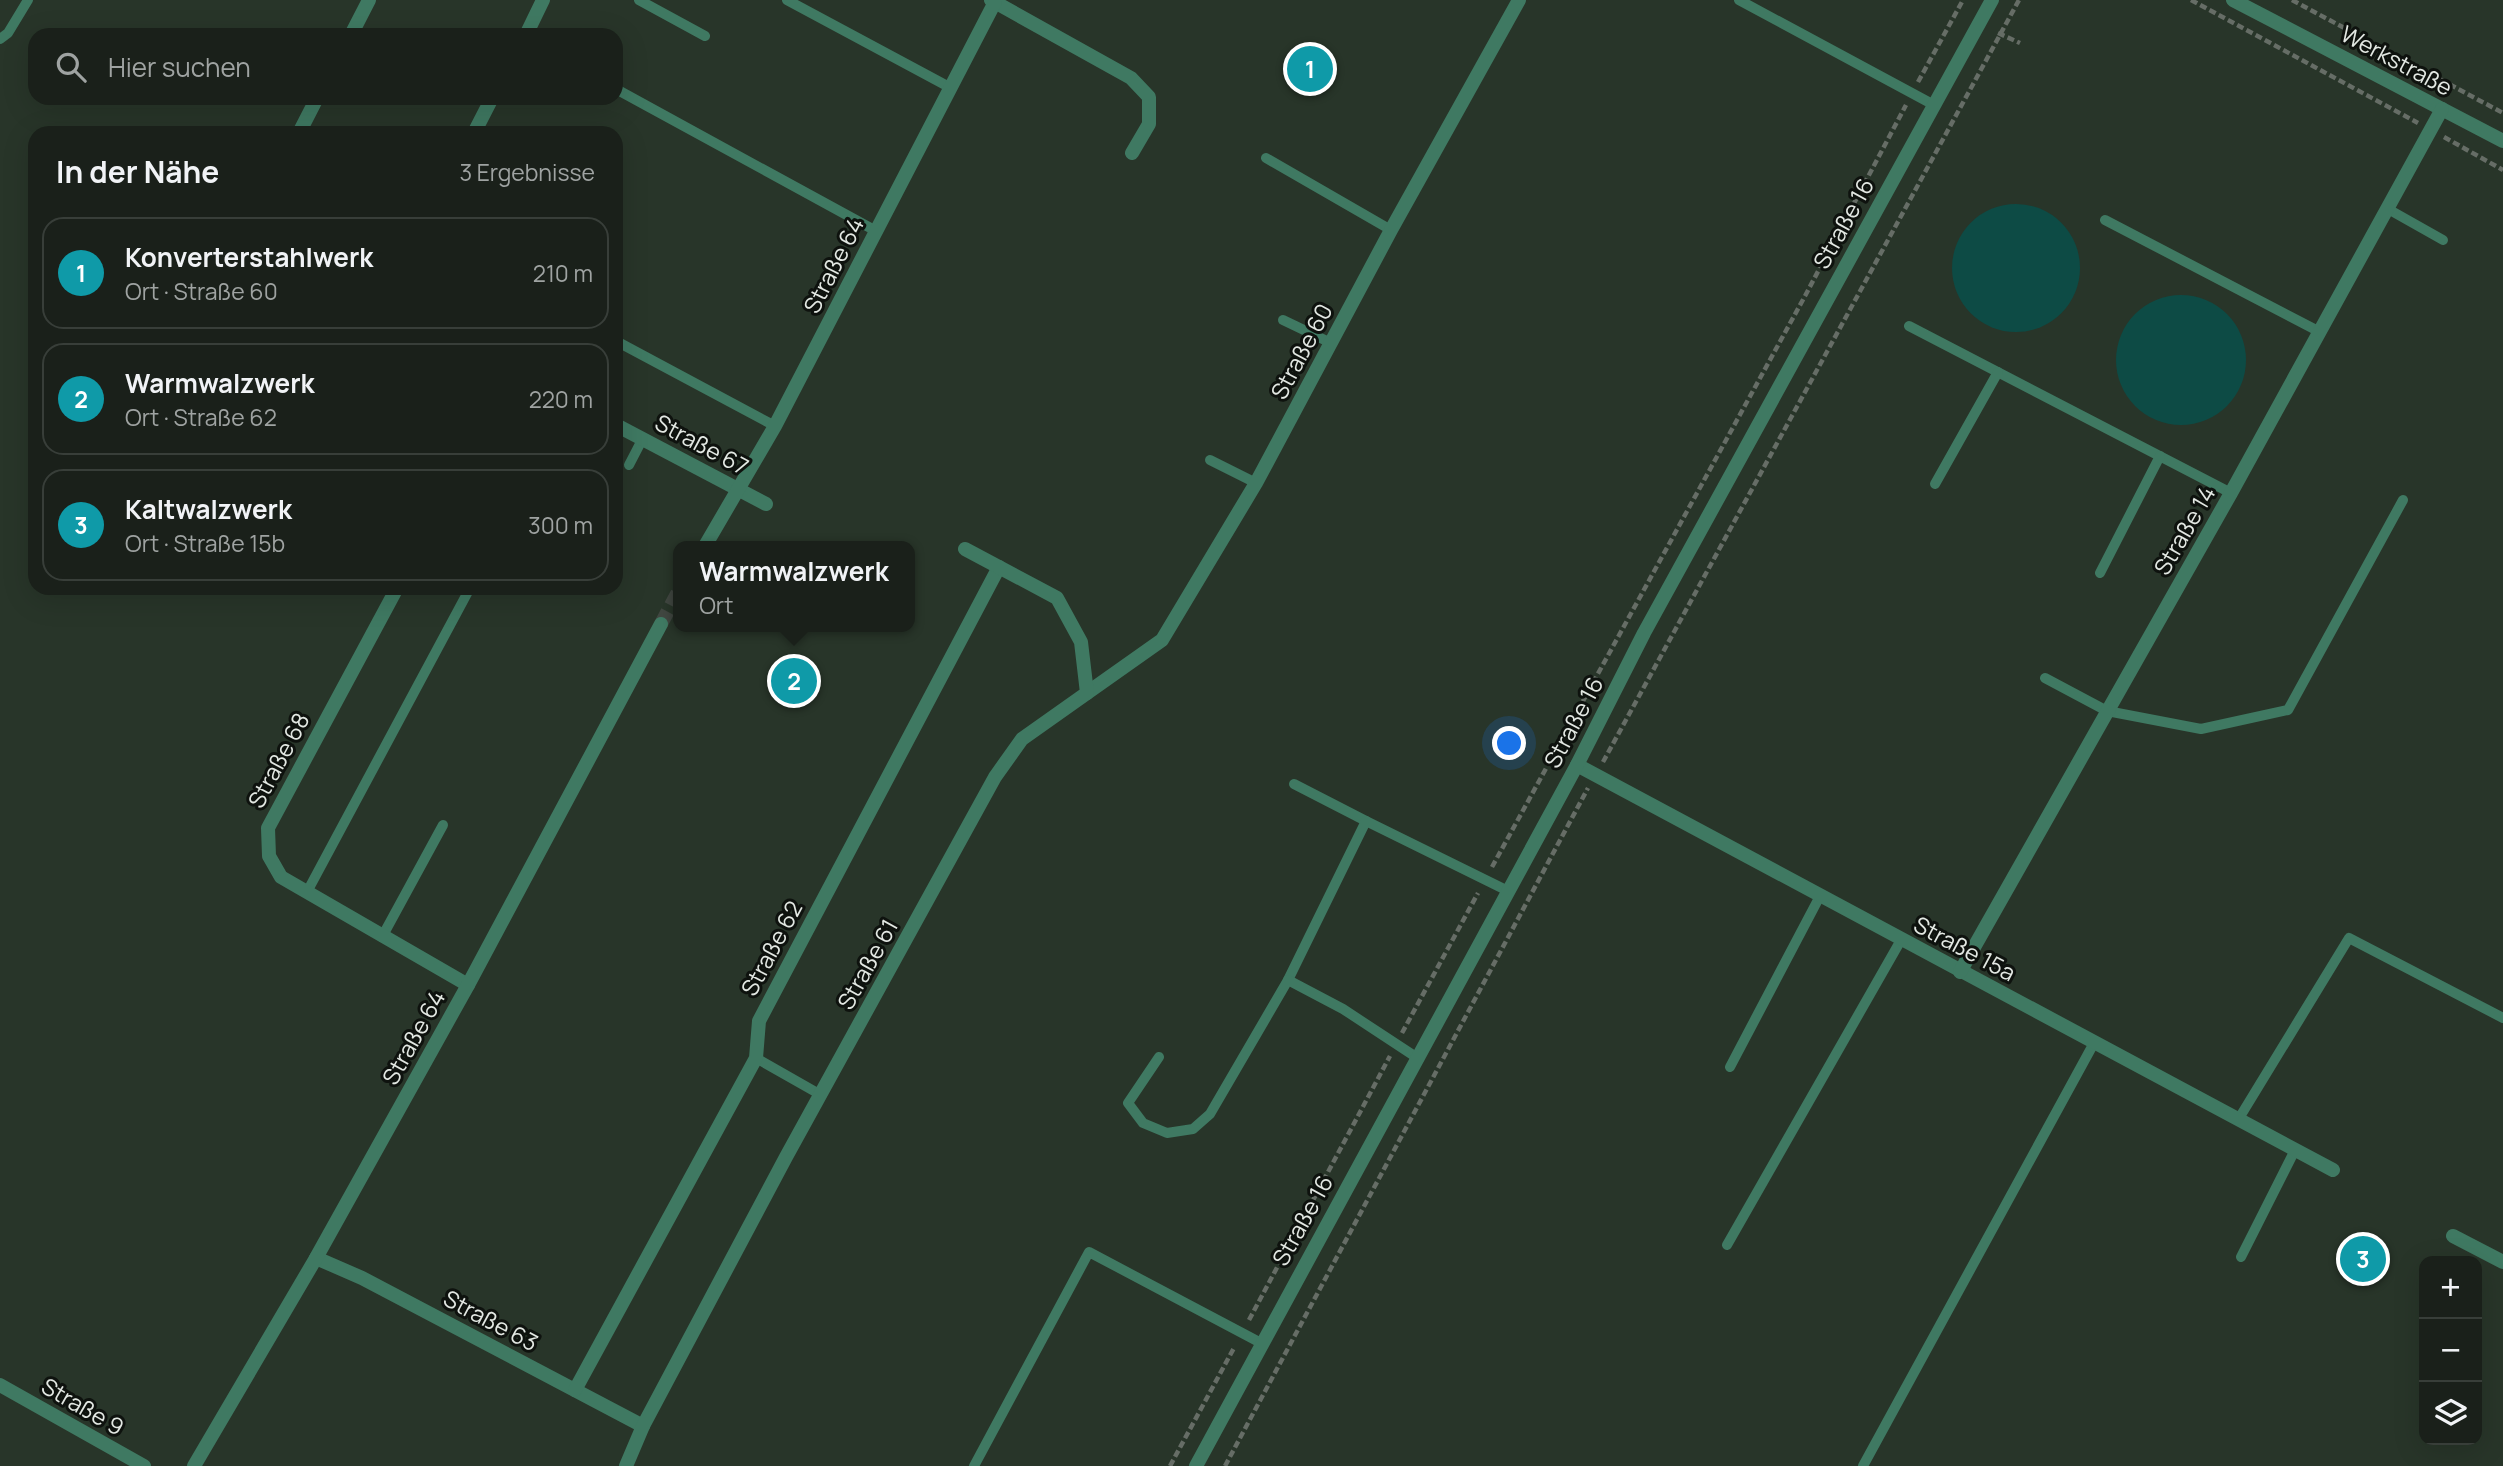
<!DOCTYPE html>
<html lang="de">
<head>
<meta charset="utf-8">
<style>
	body { margin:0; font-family:Manrope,sans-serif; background:#232823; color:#f1f3f6 }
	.controls { position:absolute; right:21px; bottom:21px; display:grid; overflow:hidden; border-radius:14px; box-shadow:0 7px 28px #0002 }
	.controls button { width:63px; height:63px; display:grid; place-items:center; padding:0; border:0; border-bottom:2px solid #383e39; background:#1a201a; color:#f1f3f6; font:35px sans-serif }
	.you { position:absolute; left:1510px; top:744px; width:24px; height:24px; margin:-18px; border:5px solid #fff; border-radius:50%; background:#1a73e8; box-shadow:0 0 0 10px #1a73e833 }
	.badge { display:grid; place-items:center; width:46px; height:46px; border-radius:50%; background:#f0a279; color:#fff; font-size:23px; font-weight:700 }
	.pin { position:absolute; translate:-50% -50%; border:4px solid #fff; box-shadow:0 2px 7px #0006 }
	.popup { position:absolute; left:673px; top:541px; width:242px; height:91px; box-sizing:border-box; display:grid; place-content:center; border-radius:14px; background:#1a201a; filter:drop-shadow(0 2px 5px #0005); font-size:23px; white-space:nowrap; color:#9fa3a2 }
	.popup b { font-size:26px; color:#f1f3f6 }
	.popup::after { content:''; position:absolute; left:50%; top:100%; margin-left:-14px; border:14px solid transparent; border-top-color:#1a201a }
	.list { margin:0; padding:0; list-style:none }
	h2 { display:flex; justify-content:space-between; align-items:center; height:91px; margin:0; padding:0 28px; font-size:30px }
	h2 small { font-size:23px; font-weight:400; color:#9fa3a2 }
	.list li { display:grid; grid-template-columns:46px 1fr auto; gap:21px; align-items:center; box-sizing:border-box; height:112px; margin:0 14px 14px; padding:0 14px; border:2px solid #383e39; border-radius:21px }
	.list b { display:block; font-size:26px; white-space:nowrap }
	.list p { margin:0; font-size:23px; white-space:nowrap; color:#9fa3a2 }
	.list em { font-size:23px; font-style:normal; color:#9fa3a2 }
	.icon { flex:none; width:38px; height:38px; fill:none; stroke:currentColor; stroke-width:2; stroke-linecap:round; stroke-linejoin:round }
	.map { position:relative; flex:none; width:2503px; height:1466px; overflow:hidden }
	.search { position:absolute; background:#1a201a; box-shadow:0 7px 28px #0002; left:28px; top:28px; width:595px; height:77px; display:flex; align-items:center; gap:18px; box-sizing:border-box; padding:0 24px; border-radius:21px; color:#9fa3a2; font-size:26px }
	.panel { position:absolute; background:#1a201a; box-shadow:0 7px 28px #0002; left:28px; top:126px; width:595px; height:469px; border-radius:21px }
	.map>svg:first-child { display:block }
	.built { fill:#283529; fill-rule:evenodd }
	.water { fill:#0d4b45 }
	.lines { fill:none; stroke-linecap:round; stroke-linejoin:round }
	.street-tunnel { stroke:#404640; stroke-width:14; stroke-dasharray:14 7; stroke-linecap:butt }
	.path { stroke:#666d66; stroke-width:4.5; stroke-dasharray:7 3.5; stroke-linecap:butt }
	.lane { stroke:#3f7962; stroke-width:10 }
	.street { stroke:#3f7962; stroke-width:14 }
	.labels { text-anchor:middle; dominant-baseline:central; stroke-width:6; stroke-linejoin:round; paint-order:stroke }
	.street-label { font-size:23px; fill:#e3e8e3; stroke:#0e120e }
</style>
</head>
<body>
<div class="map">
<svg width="2503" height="1466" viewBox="0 0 2503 1466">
	<rect width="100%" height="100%" fill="#232a23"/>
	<!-- built -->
	<path class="built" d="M0,0h2503v1466h-2503zM35,35h581v63h-581zM35,133h581v455h-581zM678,546h232v81h-232zM2424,1261h53v179h-53z"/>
	<!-- water -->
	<g class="water">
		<circle cx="2016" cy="268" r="64"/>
		<circle cx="2181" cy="360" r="65"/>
	</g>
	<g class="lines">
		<!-- street-tunnel -->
		<path class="street-tunnel" d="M661,624l17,-32"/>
		<!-- path -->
		<g class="path">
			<path d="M2191,0l227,123"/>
			<path d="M2292,0l211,113"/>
			<path d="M1998,33l22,10"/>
			<path d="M1918,82l45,-82"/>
			<path d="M2444,137l59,33"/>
			<path d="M1603,762l416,-762"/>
			<path d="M1492,867l313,-571 101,-191"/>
			<path d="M1402,1033l76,-140"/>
			<path d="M1249,1320l141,-264"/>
			<path d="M1170,1466l65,-120"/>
			<path d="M1225,1466l363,-678"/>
		</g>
		<!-- lane -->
		<g class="lane">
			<path d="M639,0l66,36"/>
			<path d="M787,0l164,88"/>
			<path d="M1739,0l195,105"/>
			<path d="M0,39l8,-6 20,-33"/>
			<path d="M616,89l260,142"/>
			<path d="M1266,158l125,72"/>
			<path d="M2388,209l55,31"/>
			<path d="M2105,220l215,112"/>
			<path d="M1283,320l48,23"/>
			<path d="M1909,326l322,167"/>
			<path d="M616,341l159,85"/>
			<path d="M1210,460l46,23"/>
			<path d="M629,465l14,-27"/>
			<path d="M1935,484l63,-112"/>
			<path d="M2100,573l60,-117"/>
			<path d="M2045,678l62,33 94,18 87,-19 115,-210"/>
			<path d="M1294,784l72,37"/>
			<path d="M307,892l163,-304"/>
			<path d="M382,937l61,-112"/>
			<path d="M1288,980l78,-159 140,69"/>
			<path d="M1159,1057l-31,46 15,20 24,10 26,-4 17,-15 78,-134 55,29 73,48"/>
			<path d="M756,1058l65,37"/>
			<path d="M1730,1067l90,-171"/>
			<path d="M2238,1120l111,-182 154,80"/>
			<path d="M1727,1245l174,-305"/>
			<path d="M2241,1257l54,-107"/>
			<path d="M974,1466l115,-214 172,91"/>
			<path d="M1863,1466l231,-423"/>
		</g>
		<!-- street -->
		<g class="street">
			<path d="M991,0l140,78 18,19v27l-17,29"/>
			<path d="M2233,0l270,141"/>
			<path d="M351,35l18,-35"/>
			<path d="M526,35l17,-35"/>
			<path d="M299,133l18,-35"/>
			<path d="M474,133l18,-35"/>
			<path d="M616,425l150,79"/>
			<path d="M705,546l70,-120 220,-424"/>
			<path d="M397,588l-129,240 1,28 12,21 187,108"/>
			<path d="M1087,693l75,-53 94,-157 135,-253 128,-230"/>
			<path d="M1577,765l756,405"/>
			<path d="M1960,972l271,-479 211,-384"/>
			<path d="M2453,1236l50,26"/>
			<path d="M316,1258l46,20 281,148"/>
			<path d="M0,1385l144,81"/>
			<path d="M575,1390l181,-332 3,-37 240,-454"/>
			<path d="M194,1466l122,-208 152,-273 193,-361"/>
			<path d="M626,1466l17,-40 143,-269 209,-380 27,-38 65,-46 -6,-51 -24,-44 -92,-49"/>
			<path d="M1196,1466l381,-701 67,-132 348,-633"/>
		</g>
	</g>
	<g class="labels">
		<!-- street labels -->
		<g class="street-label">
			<text transform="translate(2397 60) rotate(28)">Werkstraße</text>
			<text transform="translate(1843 223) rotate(-61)">Straße 16</text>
			<text transform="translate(833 265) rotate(-63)">Straße 64</text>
			<text transform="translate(1301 351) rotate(-62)">Straße 60</text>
			<text transform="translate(702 444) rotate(28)">Straße 67</text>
			<text transform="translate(2184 530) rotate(-60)">Straße 14</text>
			<text transform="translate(1573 722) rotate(-62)">Straße 16</text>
			<text transform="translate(278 760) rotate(-62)">Straße 68</text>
			<text transform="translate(771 948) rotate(-62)">Straße 62</text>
			<text transform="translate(1965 948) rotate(28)">Straße 15a</text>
			<text transform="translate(867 964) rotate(-61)">Straße 61</text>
			<text transform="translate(413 1037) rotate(-61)">Straße 64</text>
			<text transform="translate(1302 1220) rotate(-61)">Straße 16</text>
			<text transform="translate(491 1320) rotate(28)">Straße 63</text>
			<text transform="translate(83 1406) rotate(30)">Straße 9</text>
		</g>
	</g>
</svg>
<div class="controls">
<button>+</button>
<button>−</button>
<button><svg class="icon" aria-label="layers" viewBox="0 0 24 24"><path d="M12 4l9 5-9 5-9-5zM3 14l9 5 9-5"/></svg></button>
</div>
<div class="you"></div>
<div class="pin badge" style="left:1310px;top:69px;background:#0f9aa8">1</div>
<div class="pin badge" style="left:794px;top:681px;background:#0f9aa8">2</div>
<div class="popup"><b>Warmwalzwerk</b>Ort</div>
<div class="pin badge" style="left:2363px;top:1259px;background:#0f9aa8">3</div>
<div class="search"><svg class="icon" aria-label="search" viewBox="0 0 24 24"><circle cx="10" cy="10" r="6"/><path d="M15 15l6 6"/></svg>Hier suchen</div>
<section class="panel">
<h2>In der Nähe<small>3 Ergebnisse</small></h2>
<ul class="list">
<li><span class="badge" style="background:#0f9aa8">1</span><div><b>Konverterstahlwerk</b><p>Ort · Straße 60</p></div><em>210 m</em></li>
<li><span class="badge" style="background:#0f9aa8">2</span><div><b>Warmwalzwerk</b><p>Ort · Straße 62</p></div><em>220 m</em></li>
<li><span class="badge" style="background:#0f9aa8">3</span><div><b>Kaltwalzwerk</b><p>Ort · Straße 15b</p></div><em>300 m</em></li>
</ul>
</section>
</div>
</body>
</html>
